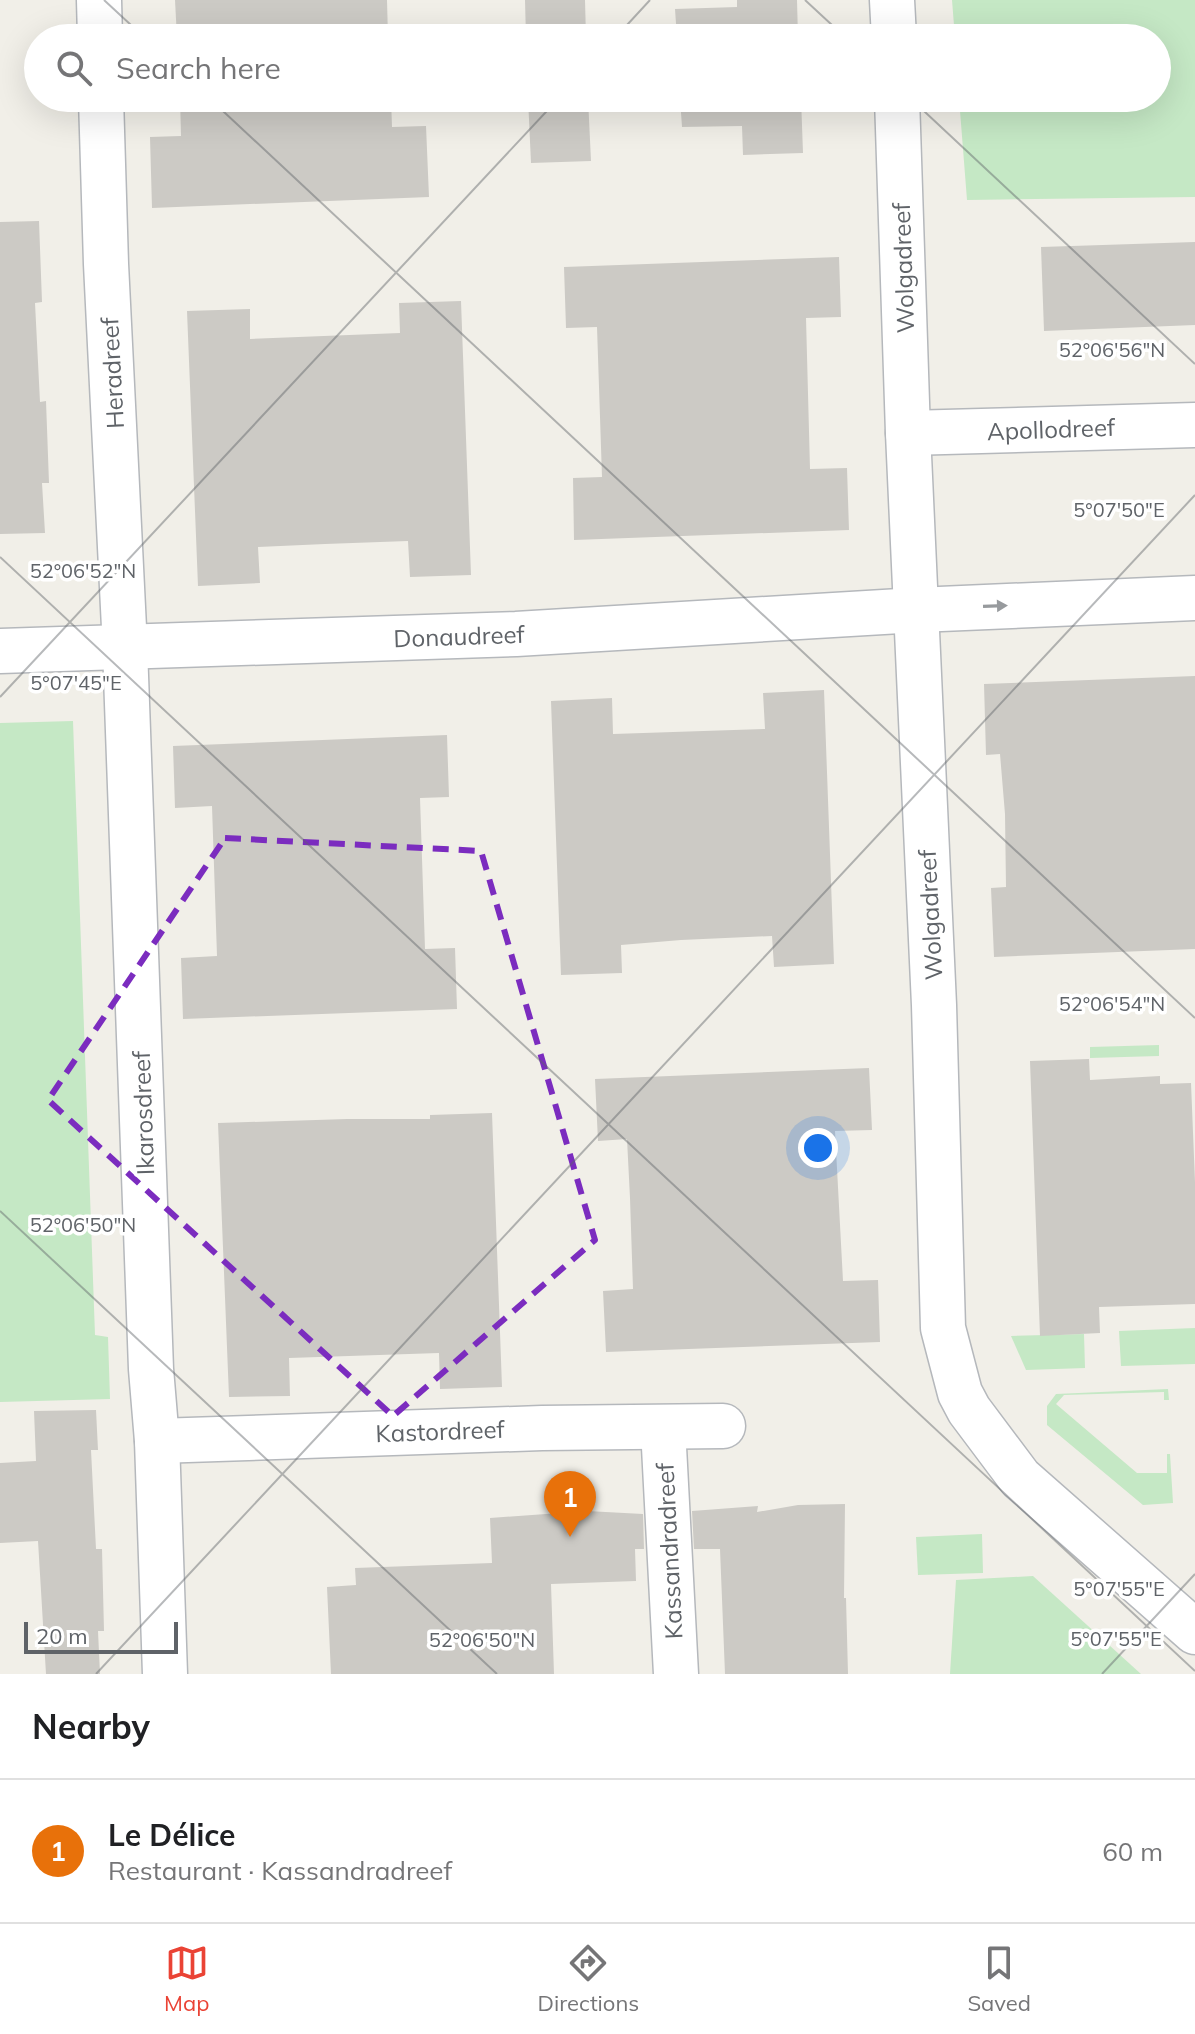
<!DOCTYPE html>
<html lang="en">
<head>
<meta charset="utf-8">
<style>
	body { margin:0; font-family:Mulish,sans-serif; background:#f6f6f6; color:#202124 }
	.scale { position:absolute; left:24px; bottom:20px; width:154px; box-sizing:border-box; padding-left:8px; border:4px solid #5f6368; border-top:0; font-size:22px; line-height:28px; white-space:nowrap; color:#5f6368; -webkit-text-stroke:6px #fff; paint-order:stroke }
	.you { position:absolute; left:818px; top:1148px; width:28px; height:28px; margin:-20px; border:6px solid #fff; border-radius:50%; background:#1a73e8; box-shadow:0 0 0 12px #1a73e833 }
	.badge { display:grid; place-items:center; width:52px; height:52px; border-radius:50%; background:#ea4335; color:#fff; font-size:26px; font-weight:700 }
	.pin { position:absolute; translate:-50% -66px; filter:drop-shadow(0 2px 4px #0008) }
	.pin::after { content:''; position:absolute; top:42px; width:28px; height:24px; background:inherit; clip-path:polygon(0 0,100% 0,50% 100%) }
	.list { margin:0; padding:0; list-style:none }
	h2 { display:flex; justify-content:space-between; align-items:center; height:104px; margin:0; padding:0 32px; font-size:34px }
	h2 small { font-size:26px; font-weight:400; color:#757577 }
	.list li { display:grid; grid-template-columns:52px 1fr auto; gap:24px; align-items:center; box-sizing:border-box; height:144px; padding:0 32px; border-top:2px solid #e0e0e0 }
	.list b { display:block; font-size:30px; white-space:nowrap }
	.list p { margin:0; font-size:26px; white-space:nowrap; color:#757577 }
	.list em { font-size:26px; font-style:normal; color:#757577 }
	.icon { flex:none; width:44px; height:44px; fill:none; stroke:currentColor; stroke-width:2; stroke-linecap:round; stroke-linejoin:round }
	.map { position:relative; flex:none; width:1195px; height:1674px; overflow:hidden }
	.search { position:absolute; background:#fff; box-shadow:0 8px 32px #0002; left:24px; right:24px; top:24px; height:88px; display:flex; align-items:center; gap:20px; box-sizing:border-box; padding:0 28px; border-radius:44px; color:#757577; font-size:30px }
	.sheet { height:248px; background:#fff }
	nav { display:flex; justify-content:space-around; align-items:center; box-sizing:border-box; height:112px; border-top:2px solid #e0e0e0; background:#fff; font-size:22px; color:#757577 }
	nav a { display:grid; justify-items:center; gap:4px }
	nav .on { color:#ea4335 }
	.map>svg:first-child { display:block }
	.green { fill:#c5e8c5 }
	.building { fill:#cccac5 }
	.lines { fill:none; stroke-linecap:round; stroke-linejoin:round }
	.street-casing { stroke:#b5b8bc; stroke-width:47 }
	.street { stroke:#fff; stroke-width:44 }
	.oneway { fill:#979a9d }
	.marked { fill:none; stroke:#7b2cbf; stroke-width:6; stroke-dasharray:16 10; stroke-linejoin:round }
	.ticks { fill:none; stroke:#5f6368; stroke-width:2; stroke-opacity:0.45 }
	.labels { text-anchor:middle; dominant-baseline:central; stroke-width:7; stroke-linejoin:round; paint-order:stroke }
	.street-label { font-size:24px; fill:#5f6368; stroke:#fff }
	.ticks-label { font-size:20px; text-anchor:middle; fill:#5f6368; stroke:#fff; stroke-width:7; stroke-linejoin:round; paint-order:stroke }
</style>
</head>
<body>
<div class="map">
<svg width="1195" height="1674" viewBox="0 0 1195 1674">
	<rect width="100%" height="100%" fill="#f1efe8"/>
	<!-- green -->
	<g class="green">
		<path d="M952,0h243v197l-228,3 -8,-102h198v-60h-202z"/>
		<path d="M73,721l22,614 13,2 2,62 -110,3v-679z"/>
		<path d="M1159,1045v11l-69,2v-11z"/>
		<path d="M1195,1328v36l-74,2 -2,-35z"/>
		<path d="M1084,1334l1,34 -59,2 -15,-34z"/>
		<path d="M1168,1389l1,11h-5v-8l-100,3 -8,9 81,69h30v-19h3l3,49 -30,2 -96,-80v-19l9,-12z"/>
		<path d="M982,1534l1,39 -65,2 -2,-38z"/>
		<path d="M1033,1576l108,98h-191l6,-94z"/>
	</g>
	<!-- building -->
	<g class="building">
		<path d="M175,0h212l1,38h-211z"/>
		<path d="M525,0h60l1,38h-60z"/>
		<path d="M737,0h60l1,38h-121l-2,-29 62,-2z"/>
		<path d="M180,98h211l1,29 34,-1 3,71 -277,11 -2,-71 31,-1z"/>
		<path d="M528,98h60l3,63 -60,2z"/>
		<path d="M680,98h121l2,55 -60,2 -1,-29 -60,1z"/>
		<path d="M39,221l3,81 -7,1 5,99 6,-1 3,82h-7l3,50 -45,1v-312z"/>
		<path d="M1195,242v83l-151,6 -3,-84z"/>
		<path d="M839,257l2,60 -35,1 4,151 37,-1 2,62 -275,10 -1,-62 29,-1 -5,-150 -31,1 -2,-61z"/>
		<path d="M461,301l10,274 -61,2 -2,-36 -83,3 -67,3 2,36 -62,3 -11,-275 63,-2v30l150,-6 -1,-30z"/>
		<path d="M1195,676v273l-201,8 -3,-69 15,-1 -1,-73 -5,-60 -14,1 -2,-71z"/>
		<path d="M824,690l10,274 -60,3 -2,-31 -91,4 -60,5 1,28 -61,2 -10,-274 61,-3 1,36 152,-5 -2,-36z"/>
		<path d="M447,735l2,62 -29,1 5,151 30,-1 2,61 -274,10 -2,-61 36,-2 -5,-150 -37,2 -2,-62z"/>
		<path d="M1089,1059l1,21 70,-4v8l31,-1 4,99v122l-96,3 1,26 -60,3 -10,-275z"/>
		<path d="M869,1068l3,62 -37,1 8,150 35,-1 2,62 -274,10 -3,-61 30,-2 -3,-91 -3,-59 -29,2 -3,-62z"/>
		<path d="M492,1113l10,274 -62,2 -1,-36 -150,5 1,38 -61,1 -11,-274 129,-4h83v-4z"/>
		<path d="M96,1410l2,40h-7l5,99h6l2,82h-6l2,43h-54l-8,-133 -38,2v-80l36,-2 -2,-50z"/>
		<path d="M845,1504l-1,94h2l2,76h-123l-5,-125h-26l-2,-38 66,-5 -1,6 41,-7z"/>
		<path d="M587,1511l56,3 1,35h-9l1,32 -85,3 3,90h-223l-4,-87 29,-2 -1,-17 137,-5 -2,-45z"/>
	</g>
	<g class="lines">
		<!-- street casing -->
		<g class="street-casing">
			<g id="street">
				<path d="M99,0l1,38"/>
				<path d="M892,0l2,38"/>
				<path d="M101,98l5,166 19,384 26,721 6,72 8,233"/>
				<path d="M897,98l11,335 26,572 9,323 17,65 9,17 51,68 175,154"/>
				<path d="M908,433l287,-8"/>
				<path d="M0,651l516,-17 401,-24 278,-12"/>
				<path d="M663,1428l13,246"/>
				<path d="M157,1441l385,-13 181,-2"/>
			</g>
		</g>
		<!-- street -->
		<use href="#street" class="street"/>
	</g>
	<!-- one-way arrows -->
	<defs><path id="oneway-solid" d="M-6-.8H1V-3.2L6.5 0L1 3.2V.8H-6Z" transform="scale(2)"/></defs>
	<use class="oneway" href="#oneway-solid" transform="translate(995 606) rotate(-2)"/>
	<!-- marked area -->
	<path class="marked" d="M225,838l256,13 114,389 -202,176 -345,-316z"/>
	<!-- ticks -->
	<path class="ticks" d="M104,0l41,38M805,0l41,38M615,38l35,-38M209,98l986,920M910,98l285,266M0,557l1195,1114M0,697l559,-599M0,1211l497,463M96,1674l1099,-1179M1102,1674l93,-100"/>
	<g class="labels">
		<!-- street labels -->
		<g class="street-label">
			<text transform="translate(903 268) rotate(-92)">Wolgadreef</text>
			<text transform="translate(112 373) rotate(-93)">Heradreef</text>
			<text transform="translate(1051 429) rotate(-2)">Apollodreef</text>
			<text transform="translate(459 636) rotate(-2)">Donaudreef</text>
			<text transform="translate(930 915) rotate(-93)">Wolgadreef</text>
			<text transform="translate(143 1113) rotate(-92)">Ikarosdreef</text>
			<text transform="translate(440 1431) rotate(-2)">Kastordreef</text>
			<text transform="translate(669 1551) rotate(-93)">Kassandradreef</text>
		</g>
	</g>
	<g class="ticks-label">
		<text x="1112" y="357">52°06'56"N</text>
		<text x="1119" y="517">5°07'50"E</text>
		<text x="83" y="578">52°06'52"N</text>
		<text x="76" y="690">5°07'45"E</text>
		<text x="1112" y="1011">52°06'54"N</text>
		<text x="83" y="1232">52°06'50"N</text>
		<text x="1119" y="1596">5°07'55"E</text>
		<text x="1116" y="1646">5°07'55"E</text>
		<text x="482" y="1647">52°06'50"N</text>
	</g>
</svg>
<div class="scale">20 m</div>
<div class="you"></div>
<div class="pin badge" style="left:570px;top:1537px;background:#e8710a">1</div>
<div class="search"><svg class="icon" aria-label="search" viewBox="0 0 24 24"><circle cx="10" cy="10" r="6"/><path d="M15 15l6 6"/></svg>Search here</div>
</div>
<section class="sheet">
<h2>Nearby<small></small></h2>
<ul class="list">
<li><span class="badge" style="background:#e8710a">1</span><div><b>Le Délice</b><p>Restaurant · Kassandradreef</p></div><em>60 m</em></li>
</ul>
</section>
<nav>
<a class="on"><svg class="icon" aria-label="map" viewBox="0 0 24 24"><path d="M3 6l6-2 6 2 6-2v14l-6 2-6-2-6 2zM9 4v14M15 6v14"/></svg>Map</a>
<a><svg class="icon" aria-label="directions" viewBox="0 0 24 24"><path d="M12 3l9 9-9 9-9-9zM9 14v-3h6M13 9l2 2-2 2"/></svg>Directions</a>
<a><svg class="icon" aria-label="saved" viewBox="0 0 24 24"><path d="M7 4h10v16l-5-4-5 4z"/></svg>Saved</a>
</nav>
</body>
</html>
